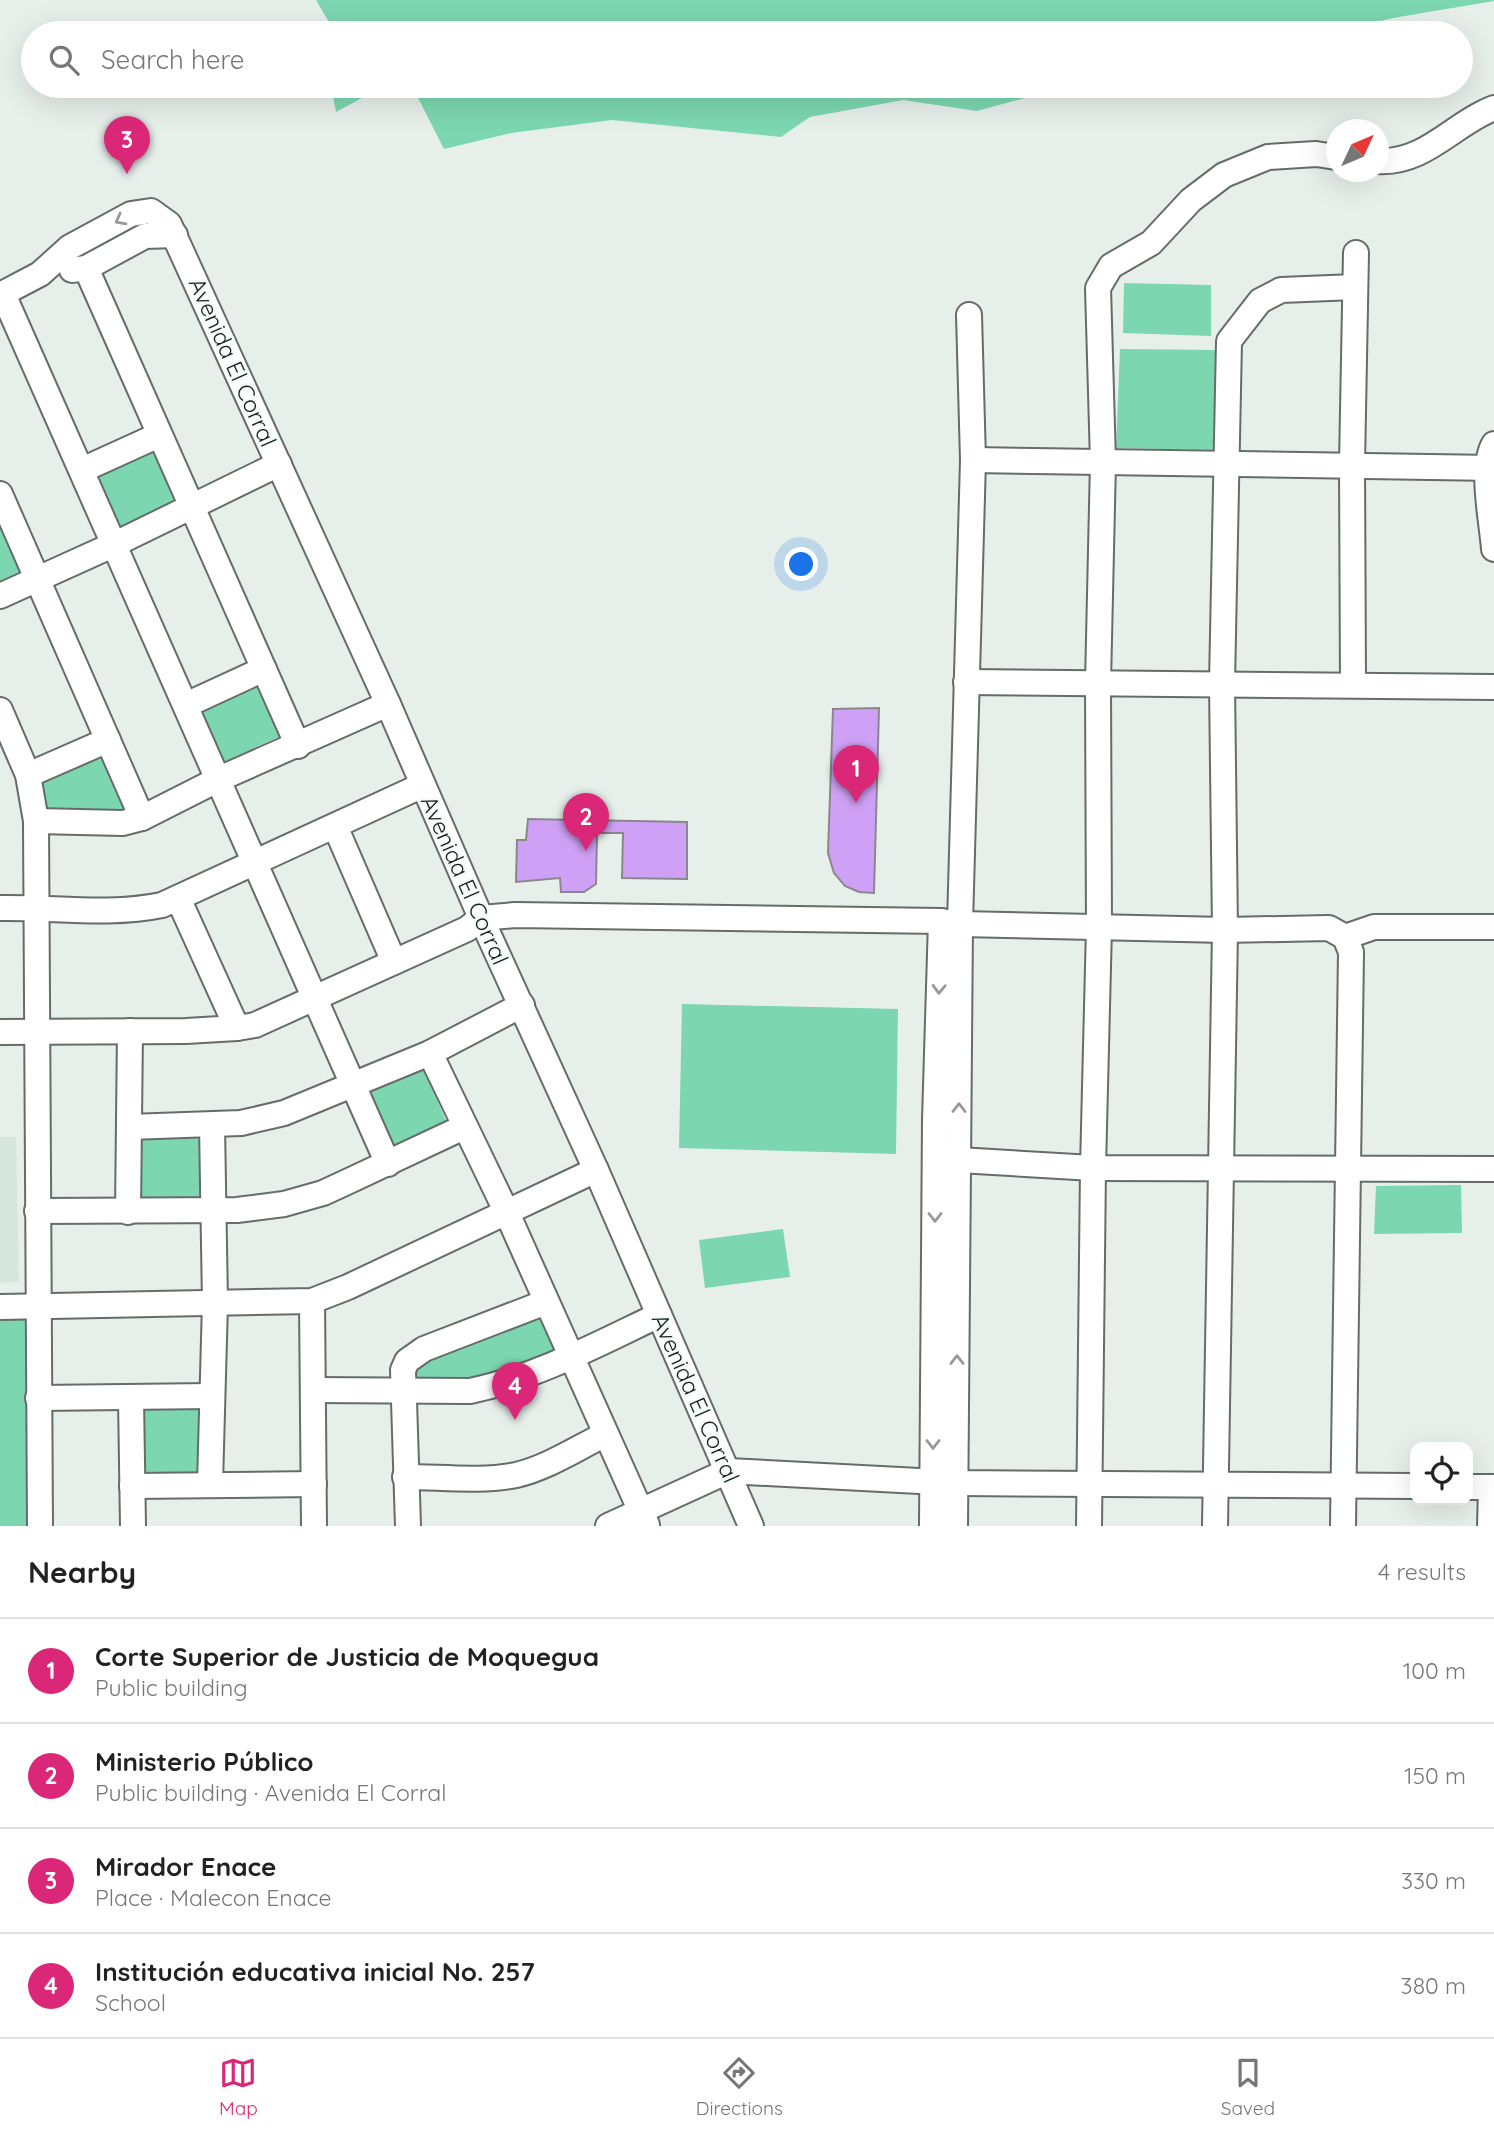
<!DOCTYPE html>
<html lang="en">
<head>
<meta charset="utf-8">
<style>
	body { margin:0; font-family:Quicksand,sans-serif; background:#f6f6f6; color:#222 }
	.controls { position:absolute; right:21px; bottom:21px; display:grid; overflow:hidden; border-radius:14px; box-shadow:0 7px 28px #0002 }
	.controls button { width:63px; height:63px; display:grid; place-items:center; padding:0; border:0; border-bottom:2px solid #e0e0e0; background:#fff; color:#222; font:35px sans-serif }
	.compass { position:absolute; left:1326px; top:119px; width:63px; height:63px; border-radius:50%; background:#fff; box-shadow:0 7px 28px #0002; rotate:46deg }
	.you { position:absolute; left:802px; top:565px; width:24px; height:24px; margin:-18px; border:5px solid #fff; border-radius:50%; background:#1a73e8; box-shadow:0 0 0 10px #1a73e833 }
	.badge { display:grid; place-items:center; width:46px; height:46px; border-radius:50%; background:#db2777; color:#fff; font-size:23px; font-weight:700 }
	.pin { position:absolute; translate:-50% -58px; filter:drop-shadow(0 2px 4px #0008) }
	.pin::after { content:''; position:absolute; top:37px; width:24px; height:21px; background:inherit; clip-path:polygon(0 0,100% 0,50% 100%) }
	.list { margin:0; padding:0; list-style:none }
	h2 { display:flex; justify-content:space-between; align-items:center; height:91px; margin:0; padding:0 28px; font-size:30px }
	h2 small { font-size:23px; font-weight:400; color:#767676 }
	.list li { display:grid; grid-template-columns:46px 1fr auto; gap:21px; align-items:center; box-sizing:border-box; height:105px; padding:0 28px; border-top:2px solid #e0e0e0 }
	.list b { display:block; font-size:26px; white-space:nowrap }
	.list p { margin:0; font-size:23px; white-space:nowrap; color:#767676 }
	.list em { font-size:23px; font-style:normal; color:#767676 }
	.icon { flex:none; width:38px; height:38px; fill:none; stroke:currentColor; stroke-width:2; stroke-linecap:round; stroke-linejoin:round }
	.map { position:relative; flex:none; width:1494px; height:1526px; overflow:hidden }
	.search { position:absolute; background:#fff; box-shadow:0 7px 28px #0002; left:21px; right:21px; top:21px; height:77px; display:flex; align-items:center; gap:18px; box-sizing:border-box; padding:0 24px; border-radius:38px; color:#767676; font-size:26px }
	.sheet { height:511px; background:#fff }
	nav { display:flex; justify-content:space-around; align-items:center; box-sizing:border-box; height:98px; border-top:2px solid #e0e0e0; background:#fff; font-size:19px; color:#767676 }
	nav a { display:grid; justify-items:center; gap:4px }
	nav .on { color:#db2777 }
	.map>svg:first-child { display:block }
	.built { fill:#d6e6de }
	.green { fill:#7cd7b0 }
	.building { fill:#cfa1f6; stroke:#8a878d; stroke-width:2 }
	.lines { fill:none; stroke-linecap:round; stroke-linejoin:round }
	.minor-casing { stroke:#656c69; stroke-width:28 }
	.minor { stroke:#fff; stroke-width:24 }
	.oneway { stroke:#979898 }
	.labels { text-anchor:middle; dominant-baseline:central; stroke-width:5; stroke-linejoin:round; paint-order:stroke }
	.street-label { font-size:23px; fill:#181b1a; stroke:#f4fcf8 }
</style>
</head>
<body>
<div class="map">
<svg width="1494" height="1526" viewBox="0 0 1494 1526">
	<rect width="100%" height="100%" fill="#e7efeb"/>
	<!-- built -->
	<path class="built" d="M0,1137h16l3,145 -19,1z"/>
	<!-- green -->
	<g class="green">
		<path d="M316,0h1178v1l-95,16 -77,16h-992v-9z"/>
		<path d="M331,86h53l-48,26z"/>
		<path d="M412,86h657l-92,25 -74,-11 -93,17 -29,20 -169,-17 -101,13 -67,16z"/>
		<path d="M1124,283l87,2v51l-88,-3z"/>
		<path d="M1120,349l98,1 -3,100 -99,-2z"/>
		<path d="M158,442l28,64 -69,32 -30,-65z"/>
		<path d="M0,512l31,64 -31,15z"/>
		<path d="M260,679l25,55 -64,29 -26,-53z"/>
		<path d="M107,747l30,67 -94,2 -7,-37z"/>
		<path d="M682,1004l216,5 -2,145 -217,-6z"/>
		<path d="M421,1063l29,67 -56,27 -31,-69z"/>
		<path d="M200,1132l1,74 -64,1 -3,-74z"/>
		<path d="M1461,1185l1,48 -88,1 2,-48z"/>
		<path d="M783,1229l7,48 -85,11 -6,-48z"/>
		<path d="M542,1309l21,45 -52,22 -97,10 -1,-19z"/>
		<path d="M0,1315h29l3,211h-32z"/>
		<path d="M137,1405l73,3 3,73 -76,1z"/>
	</g>
	<!-- building -->
	<g class="building">
		<path d="M879,708l-5,185 -15,-1 -14,-6 -11,-13 -6,-20 5,-144z"/>
		<path d="M528,819l159,3v57l-65,-1 1,-45h-26l-1,51 -12,8h-23l-1,-14 -44,4 1,-42h9z"/>
	</g>
	<g class="lines">
		<!-- minor casing -->
		<g class="minor-casing">
			<g id="minor">
				<path d="M1378,161c47,3 76,-38 116,-53"/>
				<path d="M86,268l212,478"/>
				<path d="M72,270l14,-2 59,-32 30,-1"/>
				<path d="M3,294l385,870"/>
				<path d="M0,295l40,-21 30,-27 61,-33 20,-3 18,13 219,480 93,214 115,252 155,356"/>
				<path d="M1494,444c-14,24 -2,77 0,105"/>
				<path d="M973,460l521,8"/>
				<path d="M82,470l77,-35"/>
				<path d="M0,494l142,324"/>
				<path d="M0,596l115,-52 164,-80"/>
				<path d="M966,682l528,5"/>
				<path d="M1353,685l-1,-221 4,-211"/>
				<path d="M186,705l78,-36"/>
				<path d="M0,710l28,65 8,46 4,705"/>
				<path d="M28,775l80,-35"/>
				<path d="M36,821l87,2 19,-5 77,-39 169,-75"/>
				<path d="M335,826l59,136"/>
				<path d="M178,898l59,130"/>
				<path d="M0,908c54,-1 109,8 162,-3l261,-120"/>
				<path d="M1345,937l29,-10h120"/>
				<path d="M0,1032l186,-1 51,-3 18,-3 212,-96 14,-11 34,-3 426,6 19,3 265,6 104,-2 16,9 6,15 -8,574"/>
				<path d="M430,1053l77,160 140,312"/>
				<path d="M129,1127l112,-4 43,-10 146,-60 92,-48"/>
				<path d="M942,1159l151,9 401,1"/>
				<path d="M37,1211l200,-1 47,-6 39,-11 26,-12 115,-54"/>
				<path d="M128,1212l2,-181"/>
				<path d="M312,1301l2,225"/>
				<path d="M0,1307l312,-6 36,-14 248,-117"/>
				<path d="M313,1390l157,1c67,-14 128,-47 189,-76"/>
				<path d="M38,1398l173,-2"/>
				<path d="M131,1399l2,127"/>
				<path d="M405,1477c36,0 76,5 111,-2 31,-7 61,-27 90,-41"/>
				<path d="M210,1484l5,-181 -3,-178"/>
				<path d="M132,1486l182,-2"/>
				<path d="M1468,1487h26"/>
				<path d="M408,1526l-5,-156 4,-9 17,-12 122,-47"/>
				<path d="M608,1526l120,-55 229,12 458,3"/>
				<path d="M932,1526l3,-406 6,-199"/>
				<path d="M955,1526l5,-602 13,-464 -4,-145"/>
				<path d="M1089,1526l4,-358 6,-241 -1,-244 5,-221 -5,-174 13,-22 40,-23 40,-43 33,-25 44,-18 48,-3 20,3"/>
				<path d="M1215,1526l10,-596 -3,-247 7,-342 31,-40 21,-11 74,-3"/>
				<path d="M1490,1526l1,-39"/>
			</g>
		</g>
		<!-- minor -->
		<use href="#minor" class="minor"/>
	</g>
	<!-- one-way arrows -->
	<defs><path id="oneway-chevron" d="M-2-3.5L2.5 0L-2 3.5" fill="none" stroke-width="1.6" stroke-linecap="round" stroke-linejoin="round" transform="scale(1.75)"/></defs>
	<g class="oneway">
		<use href="#oneway-chevron" transform="translate(120 220) rotate(152)"/>
		<use href="#oneway-chevron" transform="translate(939 989) rotate(92)"/>
		<use href="#oneway-chevron" transform="translate(959 1108) rotate(-90)"/>
		<use href="#oneway-chevron" transform="translate(935 1217) rotate(90)"/>
		<use href="#oneway-chevron" transform="translate(957 1360) rotate(-90)"/>
		<use href="#oneway-chevron" transform="translate(933 1444) rotate(90)"/>
	</g>
	<g class="labels">
		<!-- street labels -->
		<g class="street-label">
			<text transform="translate(233 362) rotate(66)">Avenida El Corral</text>
			<text transform="translate(465 880) rotate(66)">Avenida El Corral</text>
			<text transform="translate(696 1398) rotate(66)">Avenida El Corral</text>
		</g>
	</g>
</svg>
<div class="controls">
<button><svg class="icon" aria-label="locate" viewBox="0 0 24 24"><circle cx="12" cy="12" r="6"/><path d="M12 2v4M12 18v4M2 12h4M18 12h4"/></svg></button>
</div>
<svg class="compass" viewBox="-18 -18 36 36"><path d="M0-13l5 13h-10z" fill="#e53935"/><path d="M0 13l5-13h-10z" fill="#767676"/></svg>
<div class="you"></div>
<div class="pin badge" style="left:856px;top:803px">1</div>
<div class="pin badge" style="left:586px;top:851px">2</div>
<div class="pin badge" style="left:127px;top:174px">3</div>
<div class="pin badge" style="left:515px;top:1420px">4</div>
<div class="search"><svg class="icon" aria-label="search" viewBox="0 0 24 24"><circle cx="10" cy="10" r="6"/><path d="M15 15l6 6"/></svg>Search here</div>
</div>
<section class="sheet">
<h2>Nearby<small>4 results</small></h2>
<ul class="list">
<li><span class="badge">1</span><div><b>Corte Superior de Justicia de Moquegua</b><p>Public building</p></div><em>100 m</em></li>
<li><span class="badge">2</span><div><b>Ministerio Público</b><p>Public building · Avenida El Corral</p></div><em>150 m</em></li>
<li><span class="badge">3</span><div><b>Mirador Enace</b><p>Place · Malecon Enace</p></div><em>330 m</em></li>
<li><span class="badge">4</span><div><b>Institución educativa inicial No. 257</b><p>School</p></div><em>380 m</em></li>
</ul>
</section>
<nav>
<a class="on"><svg class="icon" aria-label="map" viewBox="0 0 24 24"><path d="M3 6l6-2 6 2 6-2v14l-6 2-6-2-6 2zM9 4v14M15 6v14"/></svg>Map</a>
<a><svg class="icon" aria-label="directions" viewBox="0 0 24 24"><path d="M12 3l9 9-9 9-9-9zM9 14v-3h6M13 9l2 2-2 2"/></svg>Directions</a>
<a><svg class="icon" aria-label="saved" viewBox="0 0 24 24"><path d="M7 4h10v16l-5-4-5 4z"/></svg>Saved</a>
</nav>
</body>
</html>
